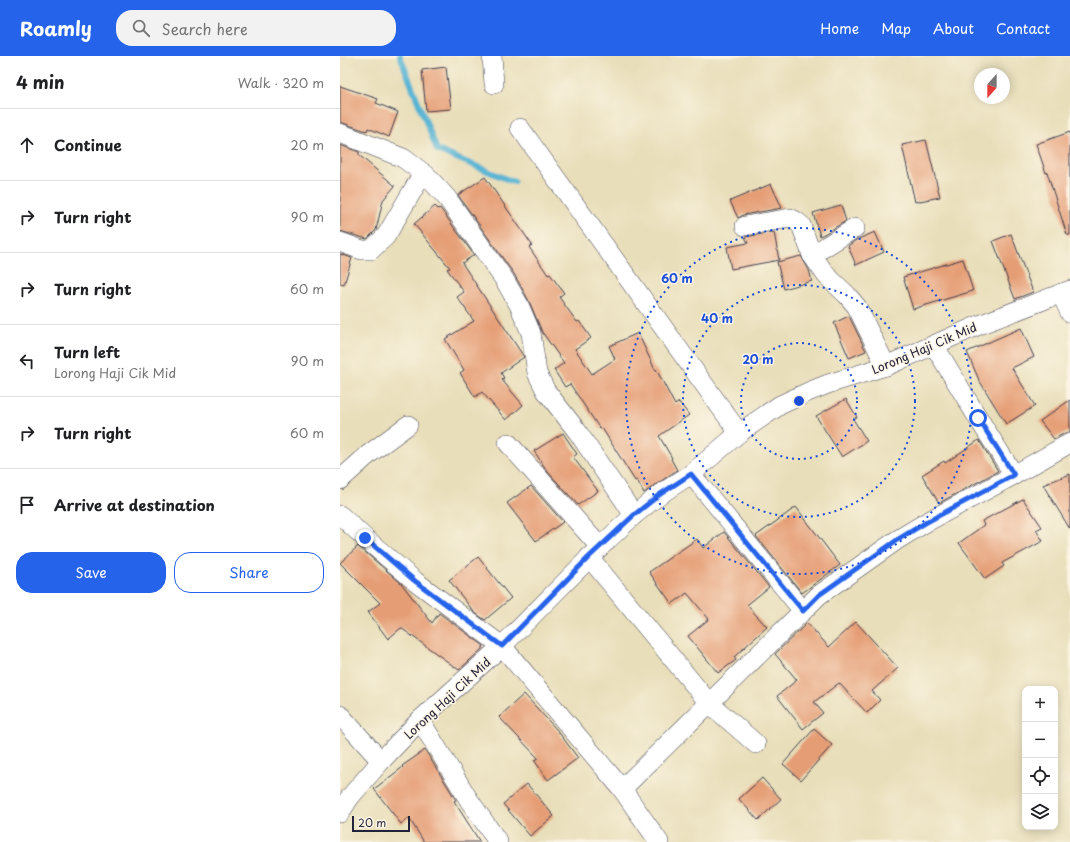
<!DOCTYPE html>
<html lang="en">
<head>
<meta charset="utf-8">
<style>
	body { margin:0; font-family:"Playpen Sans",sans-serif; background:#f2f2f2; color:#202124 }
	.controls { position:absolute; right:12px; bottom:12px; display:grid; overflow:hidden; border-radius:8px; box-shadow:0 2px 10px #0003 }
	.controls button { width:36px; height:36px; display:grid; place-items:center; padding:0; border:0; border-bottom:1px solid #e0e0e0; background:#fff; color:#202124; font:20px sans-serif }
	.compass { position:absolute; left:634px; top:12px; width:36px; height:36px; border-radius:50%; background:#fff; box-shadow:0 2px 10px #0003; rotate:201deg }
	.scale { position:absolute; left:12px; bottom:10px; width:58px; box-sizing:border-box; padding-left:4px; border:2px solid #22223b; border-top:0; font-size:11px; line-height:14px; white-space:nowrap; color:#22223b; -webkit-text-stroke:3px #fcf5e5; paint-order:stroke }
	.stop { position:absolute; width:12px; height:12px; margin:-9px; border:3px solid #2563eb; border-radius:50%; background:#fff }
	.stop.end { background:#2563eb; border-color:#fff; box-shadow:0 1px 4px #0008 }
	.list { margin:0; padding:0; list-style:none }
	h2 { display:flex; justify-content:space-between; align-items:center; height:52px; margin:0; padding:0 16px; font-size:17px }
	h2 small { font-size:13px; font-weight:400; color:#757577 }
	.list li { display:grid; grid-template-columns:26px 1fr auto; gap:12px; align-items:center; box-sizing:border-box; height:72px; padding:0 16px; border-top:1px solid #e0e0e0 }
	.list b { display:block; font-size:15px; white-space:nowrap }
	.list p { margin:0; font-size:13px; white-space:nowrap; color:#757577 }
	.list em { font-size:13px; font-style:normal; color:#757577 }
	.actions { display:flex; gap:8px; padding:12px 16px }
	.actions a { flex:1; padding:9px 0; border:1px solid #2563eb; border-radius:16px; text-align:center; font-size:14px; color:#2563eb }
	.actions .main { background:#2563eb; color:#fff }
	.icon { flex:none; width:22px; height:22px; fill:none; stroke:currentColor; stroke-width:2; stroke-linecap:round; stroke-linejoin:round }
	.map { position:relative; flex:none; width:730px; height:786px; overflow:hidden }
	header { display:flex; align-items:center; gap:24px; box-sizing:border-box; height:56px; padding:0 20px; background:#2563eb; color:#fff }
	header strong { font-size:19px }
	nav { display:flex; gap:22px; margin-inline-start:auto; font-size:14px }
	.search { width:280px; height:36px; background:#f2f2f2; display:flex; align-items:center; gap:10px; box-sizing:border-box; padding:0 14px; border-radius:16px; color:#757577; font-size:15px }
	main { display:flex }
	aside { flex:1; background:#fff }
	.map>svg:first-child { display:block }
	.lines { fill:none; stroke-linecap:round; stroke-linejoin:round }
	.stream { stroke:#54b3d3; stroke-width:6 }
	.building { fill:#e59d74 }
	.minor-casing { stroke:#403e4e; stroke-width:20 }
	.minor { stroke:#fff; stroke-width:19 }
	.route { stroke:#2563eb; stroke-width:5 }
	.ring { fill:none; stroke:#1d4ed8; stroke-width:2; stroke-dasharray:2 4 }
	.labels { text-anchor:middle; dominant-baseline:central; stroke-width:3; stroke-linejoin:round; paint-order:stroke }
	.street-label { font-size:12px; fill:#22223b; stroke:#fcf5e5 }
	.centre { fill:#1d4ed8; stroke:#fcf5e5; stroke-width:2 }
	.ring-label { font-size:12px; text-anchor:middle; font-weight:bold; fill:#1d4ed8; stroke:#fcf5e5; stroke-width:3; stroke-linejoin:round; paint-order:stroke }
</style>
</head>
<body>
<header>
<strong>Roamly</strong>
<div class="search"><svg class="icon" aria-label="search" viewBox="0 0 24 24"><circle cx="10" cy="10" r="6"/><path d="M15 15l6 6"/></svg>Search here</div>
<nav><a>Home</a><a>Map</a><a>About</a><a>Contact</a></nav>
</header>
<main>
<aside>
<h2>4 min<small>Walk · 320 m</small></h2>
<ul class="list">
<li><svg class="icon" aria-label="ahead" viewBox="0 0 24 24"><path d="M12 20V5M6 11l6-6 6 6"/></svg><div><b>Continue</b></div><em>20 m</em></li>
<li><svg class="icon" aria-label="right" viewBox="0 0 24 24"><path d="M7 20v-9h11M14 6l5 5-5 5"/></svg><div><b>Turn right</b></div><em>90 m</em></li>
<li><svg class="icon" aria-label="right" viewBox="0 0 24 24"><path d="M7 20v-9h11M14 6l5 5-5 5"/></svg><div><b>Turn right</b></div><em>60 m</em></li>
<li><svg class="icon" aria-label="left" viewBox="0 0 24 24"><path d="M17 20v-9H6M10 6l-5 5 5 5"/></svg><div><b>Turn left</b><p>Lorong Haji Cik Mid</p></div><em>90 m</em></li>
<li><svg class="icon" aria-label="right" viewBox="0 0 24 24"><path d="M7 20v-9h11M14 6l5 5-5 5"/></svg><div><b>Turn right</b></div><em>60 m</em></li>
<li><svg class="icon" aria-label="arrive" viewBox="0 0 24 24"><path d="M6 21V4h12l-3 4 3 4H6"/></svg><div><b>Arrive at destination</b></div></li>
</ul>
<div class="actions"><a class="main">Save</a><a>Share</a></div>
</aside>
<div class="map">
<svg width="730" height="786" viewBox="0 0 730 786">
	<rect width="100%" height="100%" fill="#fcf5e5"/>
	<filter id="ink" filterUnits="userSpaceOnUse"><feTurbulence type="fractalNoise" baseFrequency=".025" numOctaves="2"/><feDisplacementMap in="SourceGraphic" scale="8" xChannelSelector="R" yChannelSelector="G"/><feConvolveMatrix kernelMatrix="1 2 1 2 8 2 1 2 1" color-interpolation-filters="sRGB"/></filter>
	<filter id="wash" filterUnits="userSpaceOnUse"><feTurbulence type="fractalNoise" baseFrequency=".012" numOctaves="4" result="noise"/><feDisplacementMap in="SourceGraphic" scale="16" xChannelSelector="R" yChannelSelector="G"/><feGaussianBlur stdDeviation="0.9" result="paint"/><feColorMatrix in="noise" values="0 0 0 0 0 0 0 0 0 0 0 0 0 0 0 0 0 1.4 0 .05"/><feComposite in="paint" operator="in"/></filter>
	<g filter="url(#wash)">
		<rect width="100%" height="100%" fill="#e8deb9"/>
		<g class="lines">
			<!-- stream -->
			<path class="stream" d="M60,0l37,94 77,32"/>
		</g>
		<g id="blocks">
			<!-- building -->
			<g class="building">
				<path d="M106,11l5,42 -25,2 -4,-41z"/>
				<path d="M0,30l38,13 -2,4 22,9 -9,25 -21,-9 -1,3 -4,-1 -23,-8z"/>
				<path d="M730,76v103h-3l-20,-63 -1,1 -10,-29z"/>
				<path d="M586,84l14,57 -25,5 -13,-57z"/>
				<path d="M0,89l19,7v3l36,31 -12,14 -7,30 -9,9 -27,-8z"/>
				<path d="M145,121l47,68 -3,2 19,28 2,-1 14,19 -5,4 18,25 2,-1 12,17 -16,11 17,25 23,-15 -6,-13 29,-13 17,37 1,-1 19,36 4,-3 10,13 -30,21 13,22 -1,1 6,11 -33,23 -7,-13 -2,1 -33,-53 -2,1 -30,-45 -5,3 -11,-17 10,-7 -22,-31 -13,-31 -15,-27 -56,-79z"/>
				<path d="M431,128l11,24 -39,7 -5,3 -8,-17z"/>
				<path d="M501,149l5,16 -22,13 -4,2 -7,-23z"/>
				<path d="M95,150l3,3 2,-1 34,47 -12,8 62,94 -23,16 3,5 -2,2 21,25 -17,15 -24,-28 -7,5 -15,-24 4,-3 -19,-31 29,-18 -17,-24 7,-5 -17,-23 3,-1 -36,-44z"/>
				<path d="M434,176l5,28 -48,9 -4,-22 21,-4 -3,-6z"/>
				<path d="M535,176l9,20 -28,13 -8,-19 8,-6z"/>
				<path d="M671,178l22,58 -18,7 -22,-58z"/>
				<path d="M0,198l12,4 -8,27 -4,-1z"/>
				<path d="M461,200l8,14 3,11 -28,8 -7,-27z"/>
				<path d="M623,203l10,32 -60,18 -10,-32z"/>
				<path d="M509,260l17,35 -17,7 -15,-35z"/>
				<path d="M681,272l13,29 -22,11 23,38 -29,18 -27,-44 -12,-28z"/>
				<path d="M506,343l11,18 -4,2 14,22 -25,16 -26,-41z"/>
				<path d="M730,344v32l-5,1 -11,6 -14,-18z"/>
				<path d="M223,377l14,21 -4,3 25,34 -20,14 -30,-33 -14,-21z"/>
				<path d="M639,384l19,31 -59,32 -17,-28 22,-14 1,2z"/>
				<path d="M730,418v55l-27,-44z"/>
				<path d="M191,430l32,36 -27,19 -29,-38z"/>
				<path d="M683,443l19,28 -6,3 7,11 -41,22 2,3 -19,13 -26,-36 25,-18 -2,-4z"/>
				<path d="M456,451l44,58 -38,28 -46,-57z"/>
				<path d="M384,476l45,55 -22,18 20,22 -33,30 2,3 -18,13 -30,-37 21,-17 -22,-26 -15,11 -23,-32 48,-33 6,9z"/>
				<path d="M18,490l43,37 31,40 7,-10 45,33 -3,4 -22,20 -58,-42 -13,11 -20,-27 12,-9 -40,-40z"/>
				<path d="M138,501l33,41 -26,22 -11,-8 -25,-32z"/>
				<path d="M516,566l42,46 -26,23 8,9 -13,13 -28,-30 -25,19 9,11 -20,16 -26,-33 20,-16 -22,-26 32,-31 22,24z"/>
				<path d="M184,638l33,36 21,28 -30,22 -14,-20 4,-2 -39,-41z"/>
				<path d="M474,673l18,16 -31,35 -18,-16z"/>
				<path d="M85,694l31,50 -2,1 26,41h-56l-15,-24 -8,6 -27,-35 29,-22 -1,-1z"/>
				<path d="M422,722l19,21 -23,21 -19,-21z"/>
				<path d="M187,728l27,32 -24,20 -27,-32z"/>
			</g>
		</g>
	</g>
	<g filter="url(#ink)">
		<use href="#blocks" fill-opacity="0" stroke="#403e4e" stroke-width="1"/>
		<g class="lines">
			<!-- minor casing -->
			<g class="minor-casing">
				<g id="minor">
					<path d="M152,0l2,28"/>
					<path d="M180,72l219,305"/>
					<path d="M0,77l63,25 23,17 21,23 57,81 15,26 12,28 6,40 9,18 31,40 57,84"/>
					<path d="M405,170l45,-8 6,3 5,4 11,30 14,20 21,20 10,12 29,59"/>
					<path d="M0,186l22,8h9l15,-14 37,-63"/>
					<path d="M472,199l43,-27"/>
					<path d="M721,237l9,20"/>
					<path d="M594,289l44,73 36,57"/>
					<path d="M168,387l92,104"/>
					<path d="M351,418l112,137"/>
					<path d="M0,424l29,-26 39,-29"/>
					<path d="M0,459l25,23 50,43 87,65 120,143 37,53"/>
					<path d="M249,501l120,146 47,41"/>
					<path d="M0,659l41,46"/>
					<path d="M80,664l49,80 29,42"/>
					<path d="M282,733l197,-194 78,-55 28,-17 89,-48 56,-32"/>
					<path d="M0,757l10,-16 31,-36 39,-41 82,-74 98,-99 34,-32 25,-20 32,-21 48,-41 41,-28 28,-13 20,-8 58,-18 93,-41 91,-35"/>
				</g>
			</g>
			<!-- minor -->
			<use href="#minor" class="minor"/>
		</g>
	</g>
	<g class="lines" filter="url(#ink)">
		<!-- route -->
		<path class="route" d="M25,482l50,43 87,65 87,-89 45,-42 25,-20 32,-21 112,137 16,-16 78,-55 28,-17 89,-48 -36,-57"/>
	</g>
	<!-- distance rings -->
	<g class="ring">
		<circle cx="459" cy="345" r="58"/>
		<circle cx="459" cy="345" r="116"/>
		<circle cx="459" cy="345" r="173"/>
	</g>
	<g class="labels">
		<!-- street labels -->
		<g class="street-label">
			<text transform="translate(584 292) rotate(-23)">Lorong Haji Cik Mid</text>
			<text transform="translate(107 642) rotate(-43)">Lorong Haji Cik Mid</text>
		</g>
	</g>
	<circle cx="459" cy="345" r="6" class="centre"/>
	<g class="ring-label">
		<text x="337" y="227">60 m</text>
		<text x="377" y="267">40 m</text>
		<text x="418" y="308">20 m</text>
	</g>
</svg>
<div class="controls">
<button>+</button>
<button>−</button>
<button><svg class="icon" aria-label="locate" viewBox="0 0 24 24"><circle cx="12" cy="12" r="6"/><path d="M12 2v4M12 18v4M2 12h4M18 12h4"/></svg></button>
<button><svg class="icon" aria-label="layers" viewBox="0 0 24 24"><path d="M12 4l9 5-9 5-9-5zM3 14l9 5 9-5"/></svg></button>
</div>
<svg class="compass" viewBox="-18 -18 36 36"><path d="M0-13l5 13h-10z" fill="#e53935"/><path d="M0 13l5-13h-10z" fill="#757577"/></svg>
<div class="scale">20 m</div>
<div class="stop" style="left:638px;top:362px"></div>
<div class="stop end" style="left:25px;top:482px"></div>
</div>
</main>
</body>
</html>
